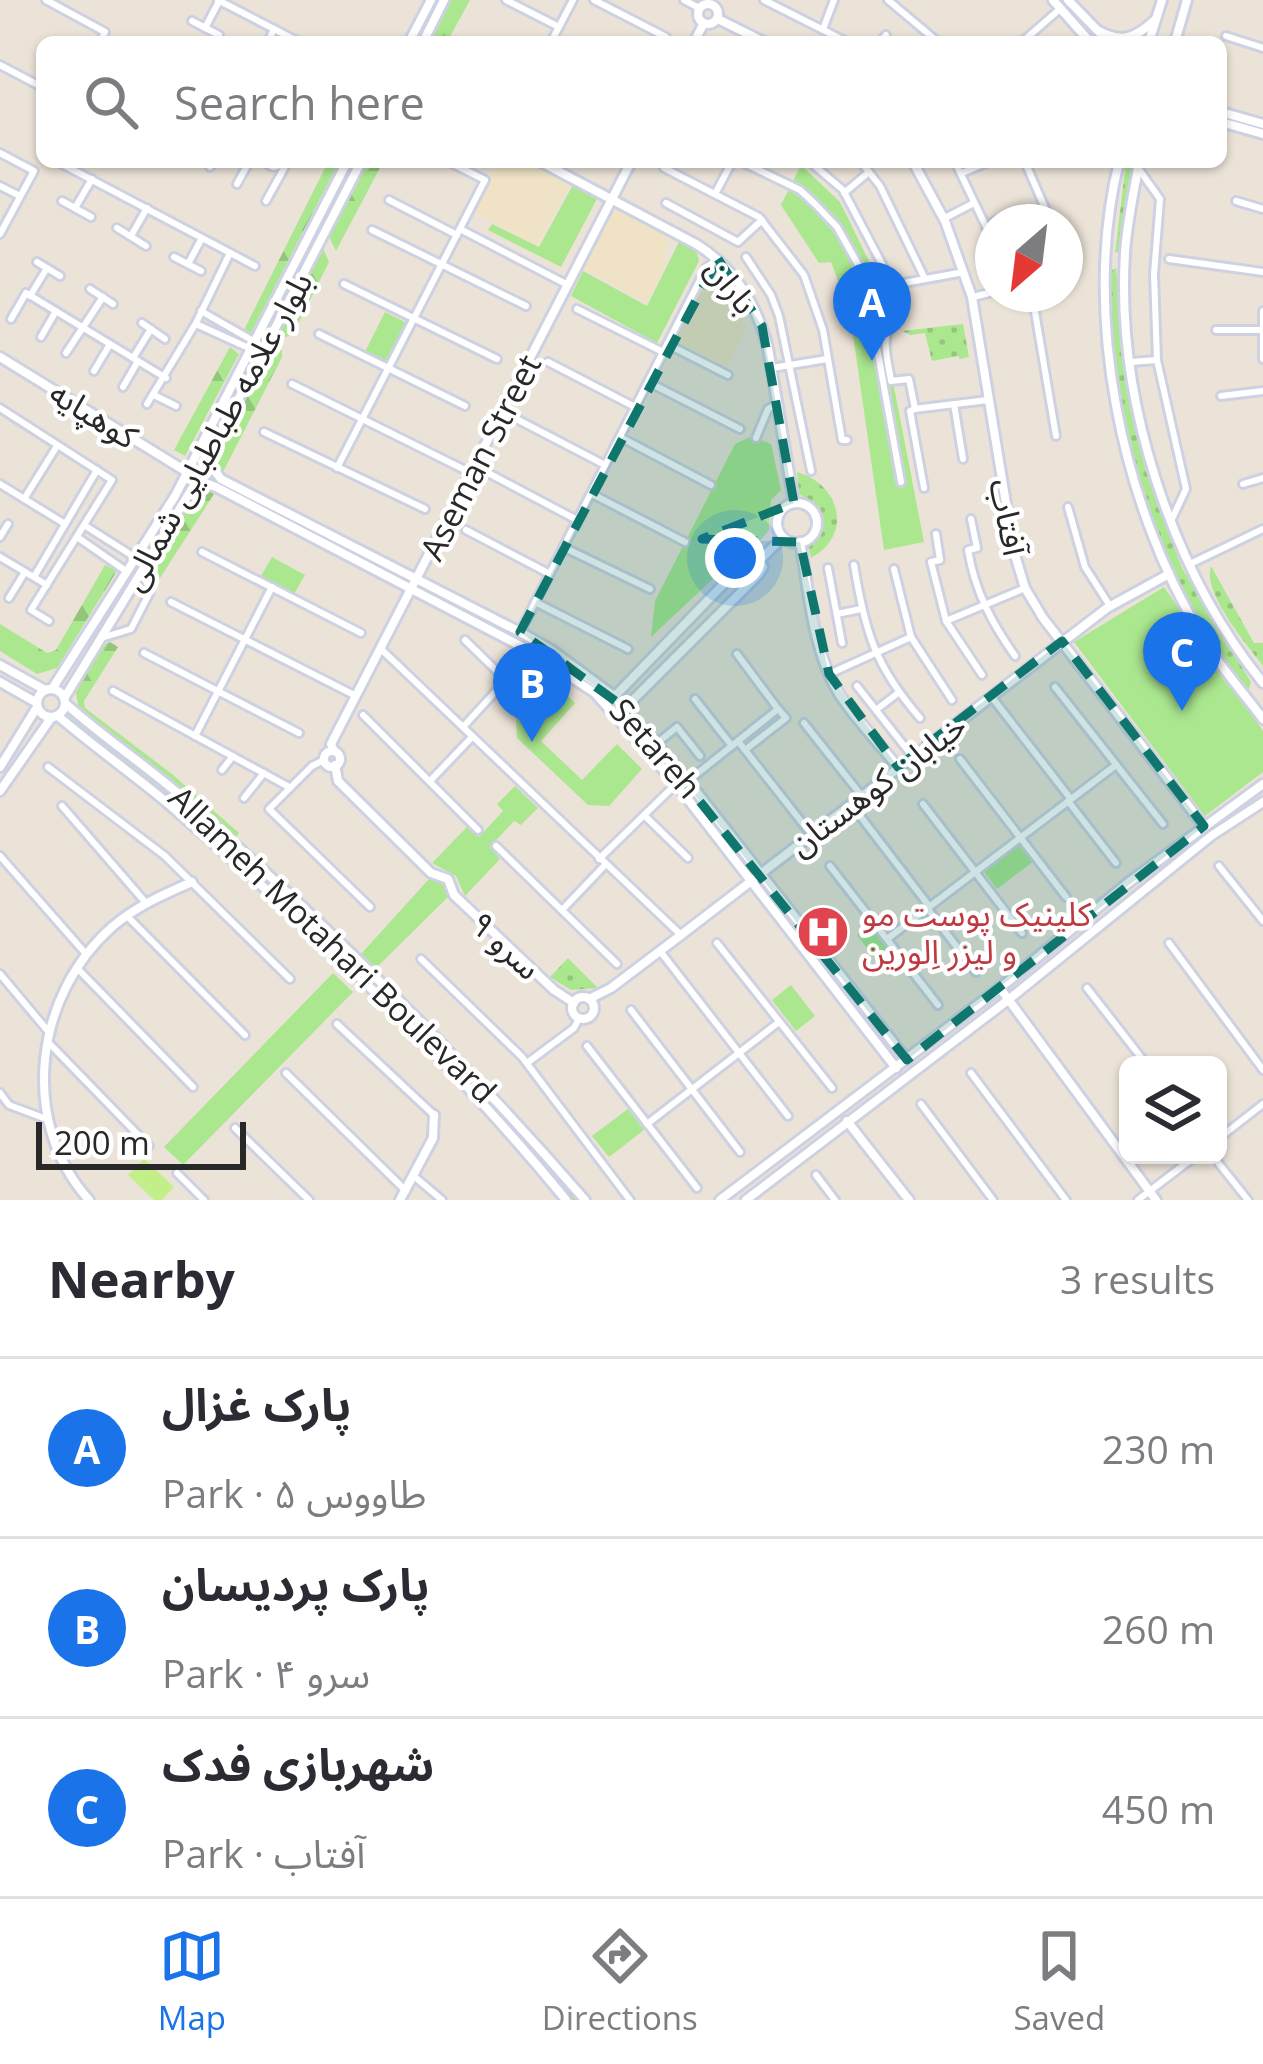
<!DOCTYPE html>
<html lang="en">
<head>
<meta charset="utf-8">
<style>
	body { margin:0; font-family:"Open Sans","Noto Sans Arabic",sans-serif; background:#f7f7f7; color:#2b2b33 }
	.controls { position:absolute; right:36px; bottom:36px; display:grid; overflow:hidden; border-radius:18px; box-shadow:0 3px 9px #0004 }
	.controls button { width:108px; height:108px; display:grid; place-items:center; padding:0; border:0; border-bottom:3px solid #e1e1e2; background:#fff; color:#2b2b33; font:60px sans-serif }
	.compass { position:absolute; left:975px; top:204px; width:108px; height:108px; border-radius:50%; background:#fff; box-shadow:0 3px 9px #0004; rotate:208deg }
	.scale { position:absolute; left:36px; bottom:30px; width:210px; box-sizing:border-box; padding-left:12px; border:6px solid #282828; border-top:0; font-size:33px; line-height:42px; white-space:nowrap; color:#282828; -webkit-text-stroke:9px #fff; paint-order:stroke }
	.you { position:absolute; left:735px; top:558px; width:42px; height:42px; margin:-30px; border:9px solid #fff; border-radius:50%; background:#1a73e8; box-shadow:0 0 0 18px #1a73e833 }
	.badge { display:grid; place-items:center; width:78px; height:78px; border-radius:50%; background:#1a73e8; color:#fff; font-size:39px; font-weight:700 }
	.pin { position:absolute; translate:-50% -99px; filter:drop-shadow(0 3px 6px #0008) }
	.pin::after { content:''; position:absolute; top:63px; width:42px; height:36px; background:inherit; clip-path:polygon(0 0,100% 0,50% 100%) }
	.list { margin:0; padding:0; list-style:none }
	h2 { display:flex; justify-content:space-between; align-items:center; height:156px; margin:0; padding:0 48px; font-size:51px }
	h2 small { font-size:39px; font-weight:400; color:#7c7c81 }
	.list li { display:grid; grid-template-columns:78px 1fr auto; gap:36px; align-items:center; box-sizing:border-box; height:180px; padding:0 48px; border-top:3px solid #e1e1e2 }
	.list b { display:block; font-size:45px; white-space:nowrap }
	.list p { margin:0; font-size:39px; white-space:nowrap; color:#7c7c81 }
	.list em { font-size:39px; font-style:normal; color:#7c7c81 }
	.icon { flex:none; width:66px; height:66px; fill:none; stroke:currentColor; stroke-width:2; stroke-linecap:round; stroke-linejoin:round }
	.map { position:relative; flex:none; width:1263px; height:1200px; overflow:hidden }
	.search { position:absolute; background:#fff; box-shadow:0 3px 9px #0004; left:36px; right:36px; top:36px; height:132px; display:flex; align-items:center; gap:30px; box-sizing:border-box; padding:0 42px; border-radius:18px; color:#7c7c81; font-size:45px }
	.sheet { height:696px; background:#fff }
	nav { display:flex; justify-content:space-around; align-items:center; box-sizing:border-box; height:168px; border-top:3px solid #e1e1e2; background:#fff; font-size:33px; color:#7c7c81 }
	nav a { display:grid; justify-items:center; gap:6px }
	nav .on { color:#1a73e8 }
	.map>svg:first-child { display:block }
	.education { fill:#efe2c5 }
	.grass { fill:url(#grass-dots) }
	.forest { fill:url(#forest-firs) }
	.park { fill:#abe78f }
	.pitch { fill:#c2ef8a }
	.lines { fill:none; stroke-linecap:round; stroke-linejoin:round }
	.minor-casing { stroke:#cdd1e2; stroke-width:12 }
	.tertiary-casing { stroke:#cdd1e2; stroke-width:14 }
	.secondary-casing { stroke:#cdd1e2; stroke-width:14 }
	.minor { stroke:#fff; stroke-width:6 }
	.tertiary { stroke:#fff; stroke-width:8 }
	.secondary { stroke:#fff; stroke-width:8 }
	.marked { fill:#0f766e; fill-opacity:0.2; stroke:#0f766e; stroke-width:9; stroke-dasharray:24 15; stroke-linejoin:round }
	.labels { text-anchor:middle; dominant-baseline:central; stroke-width:9; stroke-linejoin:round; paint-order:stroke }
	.street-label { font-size:33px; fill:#282828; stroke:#fff }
	.health-label { font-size:33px; fill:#be3a42; stroke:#fff; text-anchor:start }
</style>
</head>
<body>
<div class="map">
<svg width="1263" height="1200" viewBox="0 0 1263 1200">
	<defs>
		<pattern id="grass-dots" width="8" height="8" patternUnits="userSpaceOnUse" patternTransform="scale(3)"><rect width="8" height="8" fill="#abe78f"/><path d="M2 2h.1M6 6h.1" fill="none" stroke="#93c67b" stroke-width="1.8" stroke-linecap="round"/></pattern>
		<pattern id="forest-firs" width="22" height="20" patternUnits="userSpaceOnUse" patternTransform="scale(3)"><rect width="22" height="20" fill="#abe78f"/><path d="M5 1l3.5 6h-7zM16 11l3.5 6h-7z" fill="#93c67b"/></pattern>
	</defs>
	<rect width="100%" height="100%" fill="#ece3d8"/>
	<!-- education -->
	<g class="education">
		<path d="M497,162h32l42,21 -34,62 -64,-33z"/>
		<path d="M621,209l51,27 -8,14 2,13 -19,40 -65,-35 30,-56z"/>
		<path d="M709,274l13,12 25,42 -20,39 -52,-27z"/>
	</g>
	<!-- grass -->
	<g class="grass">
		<path d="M1126,162h9l-11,83 -3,6 -6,2z"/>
		<path d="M1116,268l15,136 14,64 37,100 69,114 -2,7c-12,-8 -20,-23 -29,-35 -61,-86 -90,-189 -104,-292 -4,-30 -9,-63 -4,-92z"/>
		<path d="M963,324l6,33 -9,2 -2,-3 -26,5 -7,-28 -14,2 -9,-4z"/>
		<path d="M797,472c43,12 57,63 14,86l-3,-13c14,-12 17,-20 12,-37l-21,-14z"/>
		<path d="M1211,566l43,77h9v23c-16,-22 -61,-73 -52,-100z"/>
		<path d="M71,717c183,136 361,308 508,483h-8c-152,-177 -320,-338 -504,-481z"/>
		<path d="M568,958l30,30 -27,2 -21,-13z"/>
	</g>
	<!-- forest -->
	<g class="forest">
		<path d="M451,0h19l-23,42h-18z"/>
		<path d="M328,162h11l-88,171 -7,-3z"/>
		<path d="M364,162h19l-47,89 -9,-18z"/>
		<path d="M322,246l7,16 -34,68 -5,6 -10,2 -3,-8z"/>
		<path d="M273,345l9,6v6l-60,117 -9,-11v-7l54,-107z"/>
		<path d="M230,347l9,7 -54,102 -11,-6z"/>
		<path d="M207,490l7,4 -61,95 -2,-25 41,-64z"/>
		<path d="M105,565l12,6 -60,97 -20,6 -37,-23v-27l47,29 9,-3z"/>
		<path d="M110,642l8,5 -34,54 1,7 87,66 67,59 -3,4 -61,-54 -96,-74 -4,-21 27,-42z"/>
	</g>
	<!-- park -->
	<g class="park">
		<path d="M801,165l39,37 48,98 -4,35 40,207 -40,8 -34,-236 -19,-52 -12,1 -38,-58z"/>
		<path d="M574,183l24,14 -37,70 -73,-37 4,-6 47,23z"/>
		<path d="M681,238l15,12 3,11 -42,82 -86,-47 12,-25 64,35z"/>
		<path d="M385,312l22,11 -21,42 -22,-11z"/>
		<path d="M752,436l19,8 10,46 -10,10 -2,30 -15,18 -4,-4 -99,93 4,-36 80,-157z"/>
		<path d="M272,557l33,18 -11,19 -33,-18z"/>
		<path d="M1164,587l99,144v41l-58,44 -131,-174z"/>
		<path d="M551,680l24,23 -34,38 41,39 35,-36 25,25 -33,37 -21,-1 -71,-67 -1,-21z"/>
		<path d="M515,786l23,22 -17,17 -7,-4 -24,26 10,12 -35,37 -9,-20 -24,-13 35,-36 12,10 24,-26 -6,-7z"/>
		<path d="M1019,841l15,20 -37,28 -15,-20z"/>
		<path d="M435,877l11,6 3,13 -73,72 -15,-14 68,-75z"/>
		<path d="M873,923l24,33 -15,12 -25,-33z"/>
		<path d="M333,973l20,19 -170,173 -19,-18z"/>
		<path d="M791,985l24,31 -19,15 -24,-31z"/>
		<path d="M628,1109l16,21 -35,27 -17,-21z"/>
	</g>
	<!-- pitch -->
	<path class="pitch" d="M144,1159l30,28 -12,13h-8l-26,-25z"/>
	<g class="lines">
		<!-- minor casing -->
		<g class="minor-casing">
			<g id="minor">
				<path d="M46,0l59,32 -5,10"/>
				<path d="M218,0l81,42"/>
				<path d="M506,0l53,27"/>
				<path d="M594,0l72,37"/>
				<path d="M684,0l15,8"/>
				<path d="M764,0l83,42"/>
				<path d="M888,0l50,42"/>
				<path d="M192,21l27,14"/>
				<path d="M205,28l14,-27"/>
				<path d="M823,29l11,-29"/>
				<path d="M1226,36l37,12"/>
				<path d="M268,42l6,-13"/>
				<path d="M551,42l22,-42"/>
				<path d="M880,42l6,-7"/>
				<path d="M1022,42l39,-34"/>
				<path d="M0,65l42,22"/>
				<path d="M0,153l34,18 -34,63"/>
				<path d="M263,162l10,5 11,-3"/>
				<path d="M742,162l58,28 15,14 22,23 27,48 37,207"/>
				<path d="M810,162l33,28 50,95 6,31c-21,18 -12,38 -8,65l18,-2 6,30 -5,2 14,77"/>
				<path d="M861,162l19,24 45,93"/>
				<path d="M955,162l38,79"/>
				<path d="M1025,162l26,60"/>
				<path d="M62,164l193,102"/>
				<path d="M210,167l3,-5"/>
				<path d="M664,168l95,49 45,58 19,55 19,110h5"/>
				<path d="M1138,168l22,31 -6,75 3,86 29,129 -15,32"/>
				<path d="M962,173l26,-11"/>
				<path d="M237,184l12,-22"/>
				<path d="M0,186l20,10"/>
				<path d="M844,193l25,-21"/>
				<path d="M715,194l17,-32"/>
				<path d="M389,200l68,35"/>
				<path d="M62,201l29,16"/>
				<path d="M266,201l21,-38"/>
				<path d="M1236,201l27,8"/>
				<path d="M666,203l72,39 24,-22"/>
				<path d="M75,208l17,-29"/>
				<path d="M943,219l29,-15"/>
				<path d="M994,222l21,-10"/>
				<path d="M117,228l29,18"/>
				<path d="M460,229l108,56"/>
				<path d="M372,230l154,76"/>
				<path d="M131,236l16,-28"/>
				<path d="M174,257l27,14"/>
				<path d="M746,257l25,38 8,21 32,155"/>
				<path d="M1169,259l94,13"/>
				<path d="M37,262l23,14"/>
				<path d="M188,264l14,-26"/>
				<path d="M344,284l153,75"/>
				<path d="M893,285l71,-13"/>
				<path d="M90,289l23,15"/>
				<path d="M1032,294l24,142"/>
				<path d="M30,296l17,-28"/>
				<path d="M973,297l20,-5"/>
				<path d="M577,309l86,43"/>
				<path d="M201,311l63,36"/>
				<path d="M1263,311v48"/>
				<path d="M11,319l15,-26 140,85"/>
				<path d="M142,323l23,16"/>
				<path d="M196,324l55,25 13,-2"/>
				<path d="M1216,330h47"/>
				<path d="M319,334l146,72"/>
				<path d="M41,337l15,-26"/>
				<path d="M667,344l61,31"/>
				<path d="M66,353l37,-56"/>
				<path d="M133,358l18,-29"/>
				<path d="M548,362l87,45"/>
				<path d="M1131,362l26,-2"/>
				<path d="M772,368l55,-9"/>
				<path d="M94,371l16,-27"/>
				<path d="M648,382l92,47"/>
				<path d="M292,384l179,89"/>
				<path d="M123,387l15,-26"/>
				<path d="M154,395l22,11"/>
				<path d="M1221,396l42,-5"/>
				<path d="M147,404l49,-81 34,-70"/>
				<path d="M954,404l9,55"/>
				<path d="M0,408l112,72 -81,130 18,11"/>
				<path d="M914,409l74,-9"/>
				<path d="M503,412l102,53"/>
				<path d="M264,432l161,77"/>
				<path d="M620,437l91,48"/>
				<path d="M756,438l12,-29 9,-5"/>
				<path d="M337,468l148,-288 -36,-18"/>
				<path d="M490,474l87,46"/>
				<path d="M0,484l65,40"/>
				<path d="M1243,484l20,-6"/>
				<path d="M592,494l93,48"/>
				<path d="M24,499l33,-53"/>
				<path d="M1068,507l17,60 25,39"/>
				<path d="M971,519l6,29 -9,2c7,41 23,72 47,106"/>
				<path d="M84,525l52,33"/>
				<path d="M466,530l82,43"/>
				<path d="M936,534l4,26 -9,2 15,59 36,54"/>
				<path d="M0,537l8,-13"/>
				<path d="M77,537l49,34"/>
				<path d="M563,547l87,42"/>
				<path d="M202,552l159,81"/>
				<path d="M0,557l47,28"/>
				<path d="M1190,564l73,-35"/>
				<path d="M854,565c11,67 21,101 66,153"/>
				<path d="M828,568l14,75"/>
				<path d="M894,569l17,68 41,63"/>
				<path d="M34,577l63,-107"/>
				<path d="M9,598l16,-26"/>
				<path d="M171,602l185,94"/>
				<path d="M535,602l93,47"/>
				<path d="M837,614l24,-5"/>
				<path d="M946,621l79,-33"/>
				<path d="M520,632l186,-364 12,-9"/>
				<path d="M101,638l30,-9 19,-37 -7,-20"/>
				<path d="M465,640l43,42"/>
				<path d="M381,649l300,286"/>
				<path d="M144,653l155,80"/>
				<path d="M737,654l41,55"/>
				<path d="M829,674l82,-37"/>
				<path d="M857,686l52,66"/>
				<path d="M1055,687l108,137"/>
				<path d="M113,691l176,96"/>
				<path d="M991,696l79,102"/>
				<path d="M695,699l37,47"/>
				<path d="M876,710l22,-17"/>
				<path d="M363,715l115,115"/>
				<path d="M804,723l57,72"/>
				<path d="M463,727l69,-75"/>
				<path d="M195,736l77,-149"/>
				<path d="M738,741l73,93"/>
				<path d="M656,744l21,-17 23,29"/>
				<path d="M960,759l106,138"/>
				<path d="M324,760l-12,6 -43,43 101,98"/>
				<path d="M48,767l117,89 125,123"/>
				<path d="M222,770l11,-14"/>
				<path d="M430,781l42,-44"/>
				<path d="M688,781l90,-72 8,9 -41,32"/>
				<path d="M244,798l20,-25"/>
				<path d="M1068,801l48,62"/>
				<path d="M851,804l78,102"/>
				<path d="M923,804l99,129"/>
				<path d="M62,806l84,97"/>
				<path d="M644,815l44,43"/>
				<path d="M496,846l121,118"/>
				<path d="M0,856l86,98"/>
				<path d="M599,859l77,-75"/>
				<path d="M830,866l108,139"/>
				<path d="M1219,866l44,55"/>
				<path d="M927,908l49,64"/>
				<path d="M562,910l43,-45"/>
				<path d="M127,916l118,119"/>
				<path d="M887,939l229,-174"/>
				<path d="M717,943l115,145"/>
				<path d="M1169,943l94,127"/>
				<path d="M660,951l128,165"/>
				<path d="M421,959l101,98 108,143"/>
				<path d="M77,968l116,119"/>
				<path d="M0,974l47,56"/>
				<path d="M1087,988l60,77"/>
				<path d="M631,1010l109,142"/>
				<path d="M337,1024l97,91"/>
				<path d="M48,1042l101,104"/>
				<path d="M587,1046l110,142"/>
				<path d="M527,1063l47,-35 5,-10"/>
				<path d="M286,1073l120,118"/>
				<path d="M971,1073l95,127"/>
				<path d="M0,1093l9,12 40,15"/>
				<path d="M921,1104l72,96"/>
				<path d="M647,1124l132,-102"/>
				<path d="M235,1128l74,72"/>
				<path d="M1218,1139l45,-35"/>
				<path d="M1212,1155l36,45"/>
				<path d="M177,1173l27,27"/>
				<path d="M816,1175l19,25"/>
				<path d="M415,1177l27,23"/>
				<path d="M1138,1200l59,-45"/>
			</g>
		</g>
		<!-- tertiary casing -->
		<g class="tertiary-casing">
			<g id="tertiary">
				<circle cx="708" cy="14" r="10"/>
				<path d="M718,19l46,23"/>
				<path d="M694,42l10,-19"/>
				<path d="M1221,112l42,12"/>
				<path d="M1221,122l42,12"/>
				<path d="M541,162l155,82c39,24 61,61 72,104l26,155"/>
				<path d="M913,162l32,59 27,76 42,255 11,36 18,30 161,208"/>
				<path d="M0,357l187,115"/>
				<path d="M207,461l14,18 299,153 30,17 64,47 74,85 219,279"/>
				<path d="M194,486l11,-3 11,4 316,165 63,41 81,91 220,284"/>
				<circle cx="797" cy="523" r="20"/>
				<path d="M800,542c9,49 12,106 38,150 17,27 41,51 60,75"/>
				<path d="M614,697l129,-133 16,-3"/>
				<path d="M625,708l133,-133 5,-8 -4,-6 24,-24"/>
				<path d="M334,751l-3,-7 300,-582"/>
				<circle cx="332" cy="759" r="8"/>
				<path d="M335,765l3,16 93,92 17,6 6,16 100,95 20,13"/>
				<path d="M0,767l37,-60"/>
				<path d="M0,791l51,-73"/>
				<path d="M1000,988l156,212"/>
				<circle cx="583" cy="1008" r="11"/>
				<path d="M589,999l22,-11 70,-53 426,-327 62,-34"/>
				<path d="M847,1121l62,79"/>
				<path d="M89,1200c-71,-79 -54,-205 23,-273 23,-20 52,-33 80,-45"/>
				<path d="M400,1200l33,-62 1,-23"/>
			</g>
		</g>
		<!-- secondary casing -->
		<g class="secondary-casing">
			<g id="secondary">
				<path d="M1053,0l37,42"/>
				<path d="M1068,0l31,32"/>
				<path d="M1097,30c25,14 39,8 59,-11"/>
				<path d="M409,42l22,-42"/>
				<path d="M423,42l21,-42"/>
				<path d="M1149,42l13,-42"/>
				<path d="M1175,42l12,-42"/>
				<path d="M1119,162c-38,151 3,345 84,476 17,29 40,54 60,81"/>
				<path d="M1139,162c-5,30 -12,60 -14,91 -9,147 46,316 138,430"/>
				<path d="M0,665l45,25"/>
				<path d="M0,682l37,21"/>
				<circle cx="51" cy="703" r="14"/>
				<path d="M52,689l123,-193 172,-334"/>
				<path d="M65,697l128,-210 168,-325"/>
				<path d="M66,704c37,33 78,60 115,92 143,126 279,260 404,404"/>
				<path d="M58,716c35,30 72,56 107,85 138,117 287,259 401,399"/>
				<path d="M720,1200l280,-212 128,-105 135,-99"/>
				<path d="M746,1200l262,-200 203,-164 52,-34"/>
			</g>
		</g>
		<!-- minor -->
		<use href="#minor" class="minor"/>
		<!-- tertiary -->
		<use href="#tertiary" class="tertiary"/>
		<!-- secondary -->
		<use href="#secondary" class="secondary"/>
	</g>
	<!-- marked area -->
	<path class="marked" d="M718,259l44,67 32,177 -92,36 98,3 29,132 69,93 164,-126 142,185 -297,234 -282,-352 -105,-76z"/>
	<!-- icons -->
	<defs>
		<g id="hospital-disc" transform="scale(2.7)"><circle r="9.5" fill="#e0444e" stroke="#fff"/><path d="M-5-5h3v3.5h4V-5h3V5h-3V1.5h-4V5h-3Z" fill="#fff"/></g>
	</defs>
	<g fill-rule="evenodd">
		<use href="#hospital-disc" x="823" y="932"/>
	</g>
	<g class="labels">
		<!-- street labels -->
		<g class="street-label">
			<text transform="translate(732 285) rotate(52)">باران</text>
			<text transform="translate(94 414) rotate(32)">کوهپایه</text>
			<text transform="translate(216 431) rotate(-61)">بلوار علامه طباطبایی شمالی</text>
			<text transform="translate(480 457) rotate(-63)">Aseman Street</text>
			<text transform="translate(1009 517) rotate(79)">آفتاب</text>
			<text transform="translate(656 748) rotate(49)">Setareh</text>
			<text transform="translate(877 784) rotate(-37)">خیابان کوهستان</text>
			<text transform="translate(333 944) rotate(44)">Allameh Motahari Boulevard</text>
			<text transform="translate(506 945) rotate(43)">سرو ۹</text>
		</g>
		<!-- health labels -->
		<g class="health-label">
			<text x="862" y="913">کلینیک پوست مو<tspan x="862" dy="38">و لیزر اِلورین</tspan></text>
		</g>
	</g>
</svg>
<div class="controls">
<button><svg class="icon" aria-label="layers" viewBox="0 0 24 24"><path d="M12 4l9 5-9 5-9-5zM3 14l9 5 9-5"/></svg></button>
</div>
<svg class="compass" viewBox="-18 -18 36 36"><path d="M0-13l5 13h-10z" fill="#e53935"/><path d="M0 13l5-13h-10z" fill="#7c7c81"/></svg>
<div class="scale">200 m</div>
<div class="you"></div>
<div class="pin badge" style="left:872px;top:361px">A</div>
<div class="pin badge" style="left:532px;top:742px">B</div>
<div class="pin badge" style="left:1182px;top:711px">C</div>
<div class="search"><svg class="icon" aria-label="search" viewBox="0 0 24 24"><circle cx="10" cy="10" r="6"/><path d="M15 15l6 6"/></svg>Search here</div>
</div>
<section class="sheet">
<h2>Nearby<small>3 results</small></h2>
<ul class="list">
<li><span class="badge">A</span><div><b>پارک غزال</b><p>Park · طاووس ۵</p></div><em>230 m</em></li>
<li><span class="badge">B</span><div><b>پارک پردیسان</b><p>Park · سرو ۴</p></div><em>260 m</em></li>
<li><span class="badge">C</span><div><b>شهربازی فدک</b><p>Park · آفتاب</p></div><em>450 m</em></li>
</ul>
</section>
<nav>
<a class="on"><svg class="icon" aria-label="map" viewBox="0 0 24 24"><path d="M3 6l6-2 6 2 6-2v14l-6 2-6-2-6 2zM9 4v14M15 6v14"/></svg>Map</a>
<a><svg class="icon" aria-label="directions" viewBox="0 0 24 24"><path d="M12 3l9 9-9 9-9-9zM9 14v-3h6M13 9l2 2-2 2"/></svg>Directions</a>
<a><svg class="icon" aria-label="saved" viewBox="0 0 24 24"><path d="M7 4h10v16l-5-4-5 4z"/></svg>Saved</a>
</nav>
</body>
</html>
